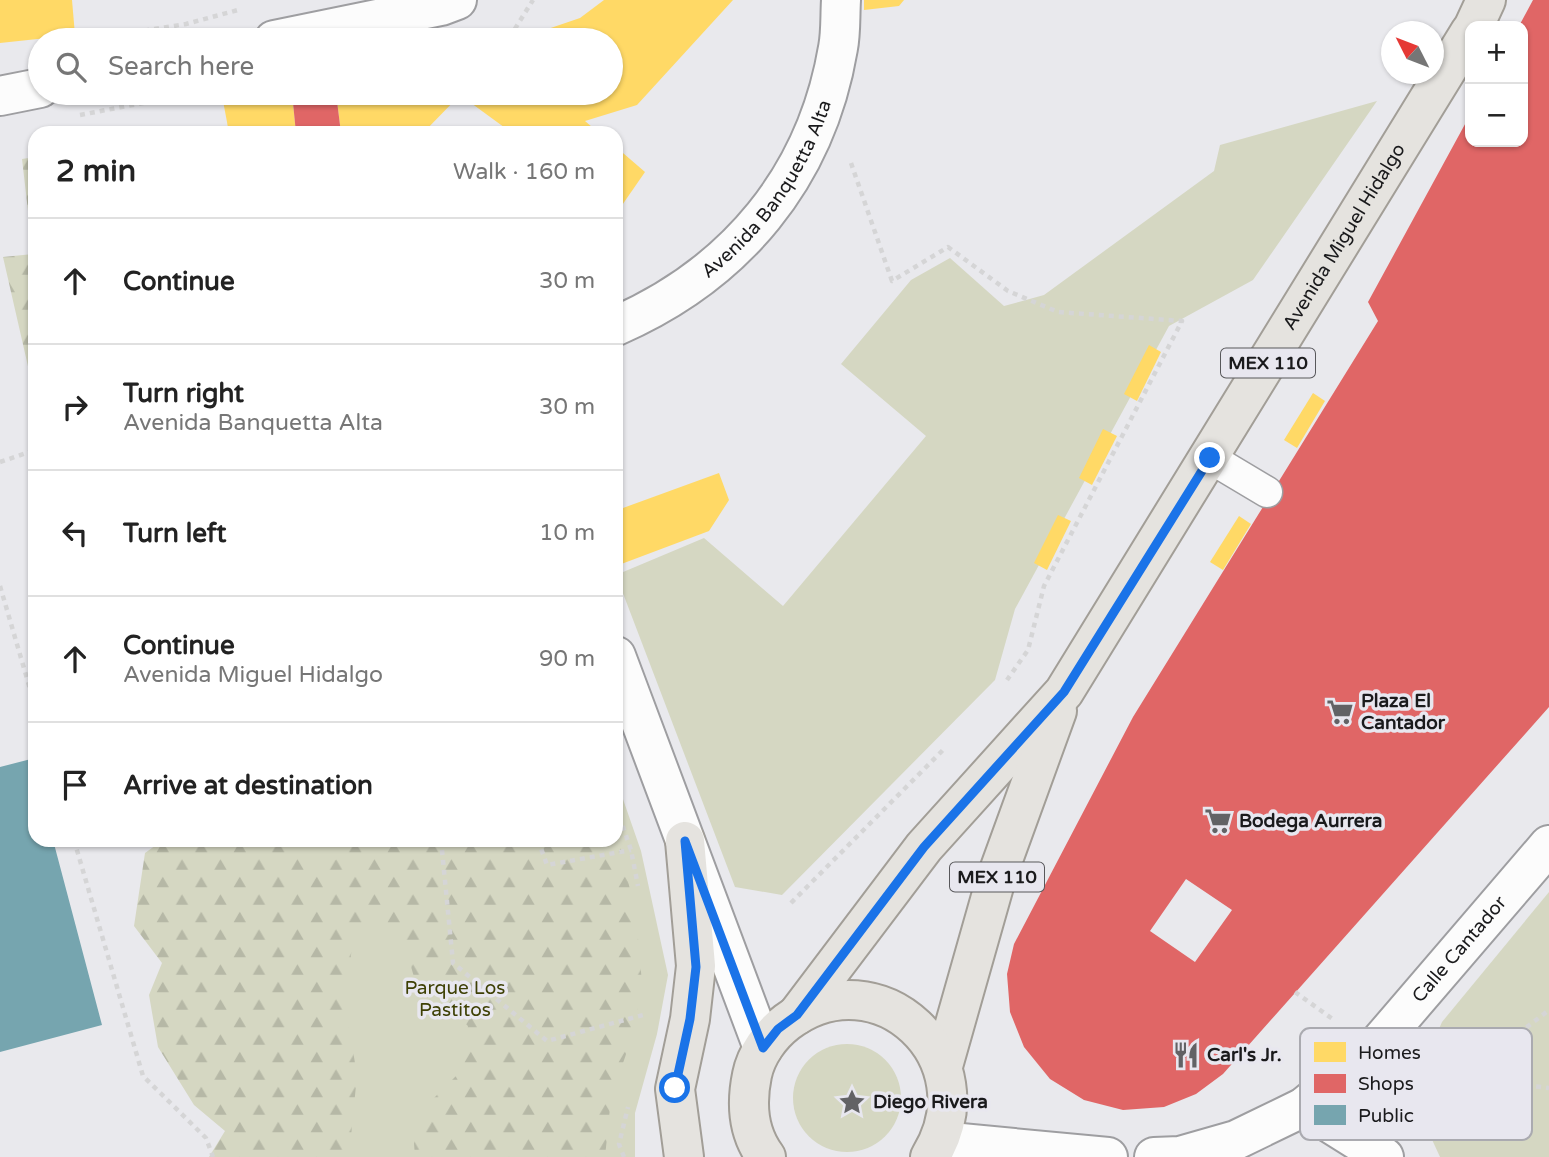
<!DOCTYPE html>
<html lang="en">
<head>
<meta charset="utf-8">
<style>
	body { margin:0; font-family:"Varela Round",sans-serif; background:#f6f6f6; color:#222 }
	.controls { position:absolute; right:21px; top:21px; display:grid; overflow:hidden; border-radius:14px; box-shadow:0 2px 5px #0004 }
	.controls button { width:63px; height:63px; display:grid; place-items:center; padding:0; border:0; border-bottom:2px solid #e0e0e0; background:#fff; color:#222; font:35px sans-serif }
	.compass { position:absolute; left:1381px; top:21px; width:63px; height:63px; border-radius:50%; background:#fff; box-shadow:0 2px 5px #0004; rotate:312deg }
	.stop { position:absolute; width:21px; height:21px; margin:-16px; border:5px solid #1a73e8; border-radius:50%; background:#fff }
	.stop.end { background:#1a73e8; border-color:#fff; box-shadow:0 2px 7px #0008 }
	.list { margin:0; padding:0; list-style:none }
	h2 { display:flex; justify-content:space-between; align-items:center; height:91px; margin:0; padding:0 28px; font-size:30px }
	h2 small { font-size:23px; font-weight:400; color:#767676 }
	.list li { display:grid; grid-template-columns:46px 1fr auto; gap:21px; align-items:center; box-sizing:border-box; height:126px; padding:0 28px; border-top:2px solid #e0e0e0 }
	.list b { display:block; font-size:26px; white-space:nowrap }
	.list p { margin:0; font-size:23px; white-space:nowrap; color:#767676 }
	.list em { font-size:23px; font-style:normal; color:#767676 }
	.icon { flex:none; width:38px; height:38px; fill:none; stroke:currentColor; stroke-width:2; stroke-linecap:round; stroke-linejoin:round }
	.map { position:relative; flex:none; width:1549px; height:1157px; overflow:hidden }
	.search { position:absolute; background:#fff; box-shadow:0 2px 5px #0004; left:28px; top:28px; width:595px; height:77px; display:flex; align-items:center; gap:18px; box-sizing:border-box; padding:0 24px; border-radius:38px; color:#767676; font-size:26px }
	.panel { position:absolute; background:#fff; box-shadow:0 2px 5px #0004; left:28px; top:126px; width:595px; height:721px; border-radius:21px }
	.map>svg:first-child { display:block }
	.green { fill:#d5d7c2 }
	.forest { fill:url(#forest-firs) }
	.homes { fill:#ffd966 }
	.shops { fill:#e06666; fill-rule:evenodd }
	.public { fill:#76a5af }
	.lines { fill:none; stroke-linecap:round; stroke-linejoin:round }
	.service-casing { stroke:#9e9ea1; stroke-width:33 }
	.minor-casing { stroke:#9e9ea1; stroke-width:42 }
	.primary-casing { stroke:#a29e97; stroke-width:42 }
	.path { stroke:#d5d5d6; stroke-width:4.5; stroke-dasharray:5 5; stroke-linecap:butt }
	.service { stroke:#fcfcfc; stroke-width:30 }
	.minor { stroke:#fcfcfc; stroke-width:38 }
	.primary { stroke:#e5e3df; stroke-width:38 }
	.route { stroke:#1a73e8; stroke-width:9 }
	.labels { text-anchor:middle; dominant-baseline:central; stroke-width:7; stroke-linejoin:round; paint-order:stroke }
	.shield { fill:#e8e7ef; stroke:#58585b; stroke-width:2 }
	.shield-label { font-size:18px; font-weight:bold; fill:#1a1a1c }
	.street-label { font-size:19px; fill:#1a1a1c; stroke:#e8e7ef }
	.poi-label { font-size:19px; font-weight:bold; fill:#1a1a1c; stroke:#e8e7ef; text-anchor:start }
	.park-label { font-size:19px; fill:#3e4005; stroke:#e8e7ef }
	.key { fill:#e8e7ef; stroke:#aaaab0; stroke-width:2 }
	.key-label { font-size:19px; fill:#1a1a1c }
</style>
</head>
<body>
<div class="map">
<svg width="1549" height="1157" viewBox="0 0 1549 1157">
	<defs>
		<pattern id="forest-firs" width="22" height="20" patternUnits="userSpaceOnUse" patternTransform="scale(1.75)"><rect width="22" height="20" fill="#d5d7c2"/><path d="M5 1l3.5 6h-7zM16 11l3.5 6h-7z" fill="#b6b8a6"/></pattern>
	</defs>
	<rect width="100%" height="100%" fill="#e9e9ed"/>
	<!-- green -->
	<g class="green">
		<path d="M1377,101l-124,179 -84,46 -154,283 -20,71 -213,215 -47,-8 -119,-312 88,-37 79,68 143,-170 -85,-72 70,-84 39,-22 54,48 40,-11 170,-124 6,-26z"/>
		<path d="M616,779l25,72 27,124 -11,59 -22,79v44h-369l-85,-273 129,-44h306z"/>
		<path d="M1549,892v265h-109l-11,-24 -6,-33 5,-46 14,-32z"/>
		<circle cx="847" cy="1098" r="54"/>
	</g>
	<!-- forest -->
	<g class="forest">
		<path d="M35,157v240l-32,-140 30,-3 -11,-95z"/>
		<path d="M616,828l20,88 6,67 -8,48 -23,67 -6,59h-190l-1,-14 17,-42 28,-28 9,-47 -54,-49 -10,-35 -30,-20 -22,25 -7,56 12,72 -8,82h-140l16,-26 -31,-26 -36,-58 -9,-52 13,-32 -28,-37 11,-73 18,-13h125l26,28 29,-11 11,-17h262z"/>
	</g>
	<!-- homes -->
	<g class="homes">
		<path d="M0,0h72l3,35 -75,8z"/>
		<path d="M604,0h129l-96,105 -52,16 14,12h-87l-52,-38 -37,38h-82l-5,-40h275v-53l-107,-1 32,-6 44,-15z"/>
		<path d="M864,0h40l-5,6 -35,4z"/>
		<path d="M235,93h57l4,40h-67l-7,-38z"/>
		<path d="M616,147l29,25 -27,39 -2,-2z"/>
		<path d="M1149,345l12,7 -24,49 -13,-7z"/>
		<path d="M1313,393l12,8 -28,47 -13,-8z"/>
		<path d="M1103,429l14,7 -25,49 -13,-7z"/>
		<path d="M719,473l10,27 -20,31 -93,35v-76l7,18z"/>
		<path d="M1058,515l13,6 -24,49 -13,-7z"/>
		<path d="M1239,516l12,8 -28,46 -13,-8z"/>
	</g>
	<!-- shops -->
	<g class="shops">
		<path d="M1533,0h16v707l-326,367 -27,20 -32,13 -41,3 -39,-10 -34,-21 -26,-32 -14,-35 -3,-38 7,-30 119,-227 245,-396 -10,-19 102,-187v27h53v-116h-4zM1186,879l46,31 -37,52 -45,-31z"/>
		<path d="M292,93h44l5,40h-45z"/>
	</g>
	<!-- public -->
	<path class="public" d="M31,759l4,15v66h18l49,185 -102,27v-285z"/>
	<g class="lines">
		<!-- service casing -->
		<g class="service-casing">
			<path id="service" d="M1210,458l57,34"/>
		</g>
		<!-- minor casing -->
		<g class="minor-casing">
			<g id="minor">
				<path d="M274,40l167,-34 16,-6"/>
				<path d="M0,96l40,-8"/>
				<path id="s1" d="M616,326c119,-52 200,-148 222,-278 3,-15 2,-32 3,-48"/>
				<path d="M616,656l147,392"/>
				<path d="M1304,1107l80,50"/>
				<path d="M940,1141l168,16"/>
				<path id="s2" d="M1154,1157l26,-1 56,-16 68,-33 69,-57 176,-205"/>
			</g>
		</g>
		<!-- primary casing -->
		<g class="primary-casing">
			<g id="primary">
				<path d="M1474,26l12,-26"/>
				<path id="s3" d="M797,1015l127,-168 140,-155 406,-660"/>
				<path d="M943,1066l53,-187 61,-168"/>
				<path d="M684,1157l-9,-68 15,-70 6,-53 -11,-125"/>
				<path d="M766,1157c-18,-24 -20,-53 -14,-82 4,-20 18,-40 35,-53 91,-69 204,37 143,135"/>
			</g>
		</g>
		<!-- path -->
		<g class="path">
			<path d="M487,37l26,-5 20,-32"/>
			<path d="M85,40l101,-16 52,-14"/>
			<path d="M80,115l115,-22"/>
			<path d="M851,163l41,118 56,-34 60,44 50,21 124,9 -138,265 -16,64 -21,30"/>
			<path d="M0,462l35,-12"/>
			<path d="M0,586l35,120"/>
			<path d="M616,807l15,43 7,36"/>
			<path d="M74,840l69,236 63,62 7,19"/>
			<path d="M441,840l12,123 94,78 96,-26"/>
			<path d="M538,840l9,25 84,-15"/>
			<path d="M791,903l153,-154"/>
			<path d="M1295,992l39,28"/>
			<path d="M1417,1072l132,16"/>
			<path d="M1389,1106l72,-28 88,-68"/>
			<path d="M624,1157l-5,-13 9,-37"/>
		</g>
		<!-- service -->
		<use href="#service" class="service"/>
		<!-- minor -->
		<use href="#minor" class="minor"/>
		<!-- primary -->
		<use href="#primary" class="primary"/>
	</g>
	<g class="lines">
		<!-- route -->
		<path class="route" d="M675,1088l15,-69 6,-52 -11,-126 78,207 15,-19 19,-14 127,-168 140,-155 146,-234"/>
	</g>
	<!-- icons -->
	<defs>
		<g id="supermarket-bare" transform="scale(2.1)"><path d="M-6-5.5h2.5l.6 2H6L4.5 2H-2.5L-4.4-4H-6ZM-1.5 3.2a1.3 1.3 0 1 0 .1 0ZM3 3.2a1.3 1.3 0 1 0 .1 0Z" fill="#626265" stroke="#e8e7ef" stroke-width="2.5" paint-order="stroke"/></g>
		<g id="restaurant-bare" transform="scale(2.1)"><path d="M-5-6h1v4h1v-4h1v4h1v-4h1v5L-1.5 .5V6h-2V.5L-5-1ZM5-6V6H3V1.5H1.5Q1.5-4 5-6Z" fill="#626265" stroke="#e8e7ef" stroke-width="2.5" paint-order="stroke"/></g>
		<g id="sight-bare" transform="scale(2.1)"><path d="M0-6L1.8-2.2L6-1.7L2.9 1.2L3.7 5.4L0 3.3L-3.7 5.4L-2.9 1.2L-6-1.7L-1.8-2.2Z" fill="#626265" stroke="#e8e7ef" stroke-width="2.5" paint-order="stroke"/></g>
	</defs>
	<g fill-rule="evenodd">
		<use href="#supermarket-bare" x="1340" y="712"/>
		<use href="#supermarket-bare" x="1218" y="821"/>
		<use href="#restaurant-bare" x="1186" y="1055"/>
		<use href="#sight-bare" x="852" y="1102"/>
	</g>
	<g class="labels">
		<!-- shield labels -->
		<g class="shield">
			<rect x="1221" y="348.5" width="94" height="29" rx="5"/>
			<rect x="950" y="862.5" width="94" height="29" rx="5"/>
		</g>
		<g class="shield-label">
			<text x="1268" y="363">MEX 110</text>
			<text x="997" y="877">MEX 110</text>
		</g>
		<!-- street labels -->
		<g class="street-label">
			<text stroke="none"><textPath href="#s1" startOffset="210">Avenida Banquetta Alta</textPath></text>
			<text stroke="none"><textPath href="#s3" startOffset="954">Avenida Miguel Hidalgo</textPath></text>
			<text stroke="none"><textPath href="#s2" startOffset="382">Calle Cantador</textPath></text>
		</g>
		<!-- poi labels -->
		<g class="poi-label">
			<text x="1361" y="701">Plaza El<tspan x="1361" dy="22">Cantador</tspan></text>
			<text x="1239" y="821">Bodega Aurrera</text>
			<text x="1207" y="1055">Carl's Jr.</text>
			<text x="873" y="1102">Diego Rivera</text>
		</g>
		<!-- park labels -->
		<g class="park-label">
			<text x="455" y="988">Parque Los<tspan x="455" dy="22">Pastitos</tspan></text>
		</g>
	</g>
	<!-- legend -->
	<rect x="1300" y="1028" width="232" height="112" rx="10" class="key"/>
	<rect x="1314" y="1042" width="32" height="20" fill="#ffd966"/>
	<rect x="1314" y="1074" width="32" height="19" fill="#e06666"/>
	<rect x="1314" y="1105" width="32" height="20" fill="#76a5af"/>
	<g class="key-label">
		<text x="1358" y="1059">Homes</text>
		<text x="1358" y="1090">Shops</text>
		<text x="1358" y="1122">Public</text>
	</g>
</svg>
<div class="controls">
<button>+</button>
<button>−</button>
</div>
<svg class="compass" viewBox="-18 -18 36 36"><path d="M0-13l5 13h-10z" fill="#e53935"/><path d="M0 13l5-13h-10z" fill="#767676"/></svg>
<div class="stop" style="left:675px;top:1088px"></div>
<div class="stop end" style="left:1210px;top:458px"></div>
<div class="search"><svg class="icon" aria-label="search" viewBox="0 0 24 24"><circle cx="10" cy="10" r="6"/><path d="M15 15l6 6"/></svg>Search here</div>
<section class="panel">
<h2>2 min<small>Walk · 160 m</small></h2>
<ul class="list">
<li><svg class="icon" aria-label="ahead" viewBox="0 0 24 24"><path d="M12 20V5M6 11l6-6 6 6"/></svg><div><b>Continue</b></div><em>30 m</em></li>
<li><svg class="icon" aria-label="right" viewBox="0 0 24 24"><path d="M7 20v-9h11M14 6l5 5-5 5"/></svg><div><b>Turn right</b><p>Avenida Banquetta Alta</p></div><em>30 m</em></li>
<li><svg class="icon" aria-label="left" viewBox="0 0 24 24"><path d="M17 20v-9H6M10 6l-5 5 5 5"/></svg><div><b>Turn left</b></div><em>10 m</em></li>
<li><svg class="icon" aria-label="ahead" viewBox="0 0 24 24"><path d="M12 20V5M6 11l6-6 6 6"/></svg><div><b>Continue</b><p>Avenida Miguel Hidalgo</p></div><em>90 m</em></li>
<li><svg class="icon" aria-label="arrive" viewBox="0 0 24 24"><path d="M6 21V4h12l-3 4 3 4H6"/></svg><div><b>Arrive at destination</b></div></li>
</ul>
</section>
</div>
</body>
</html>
